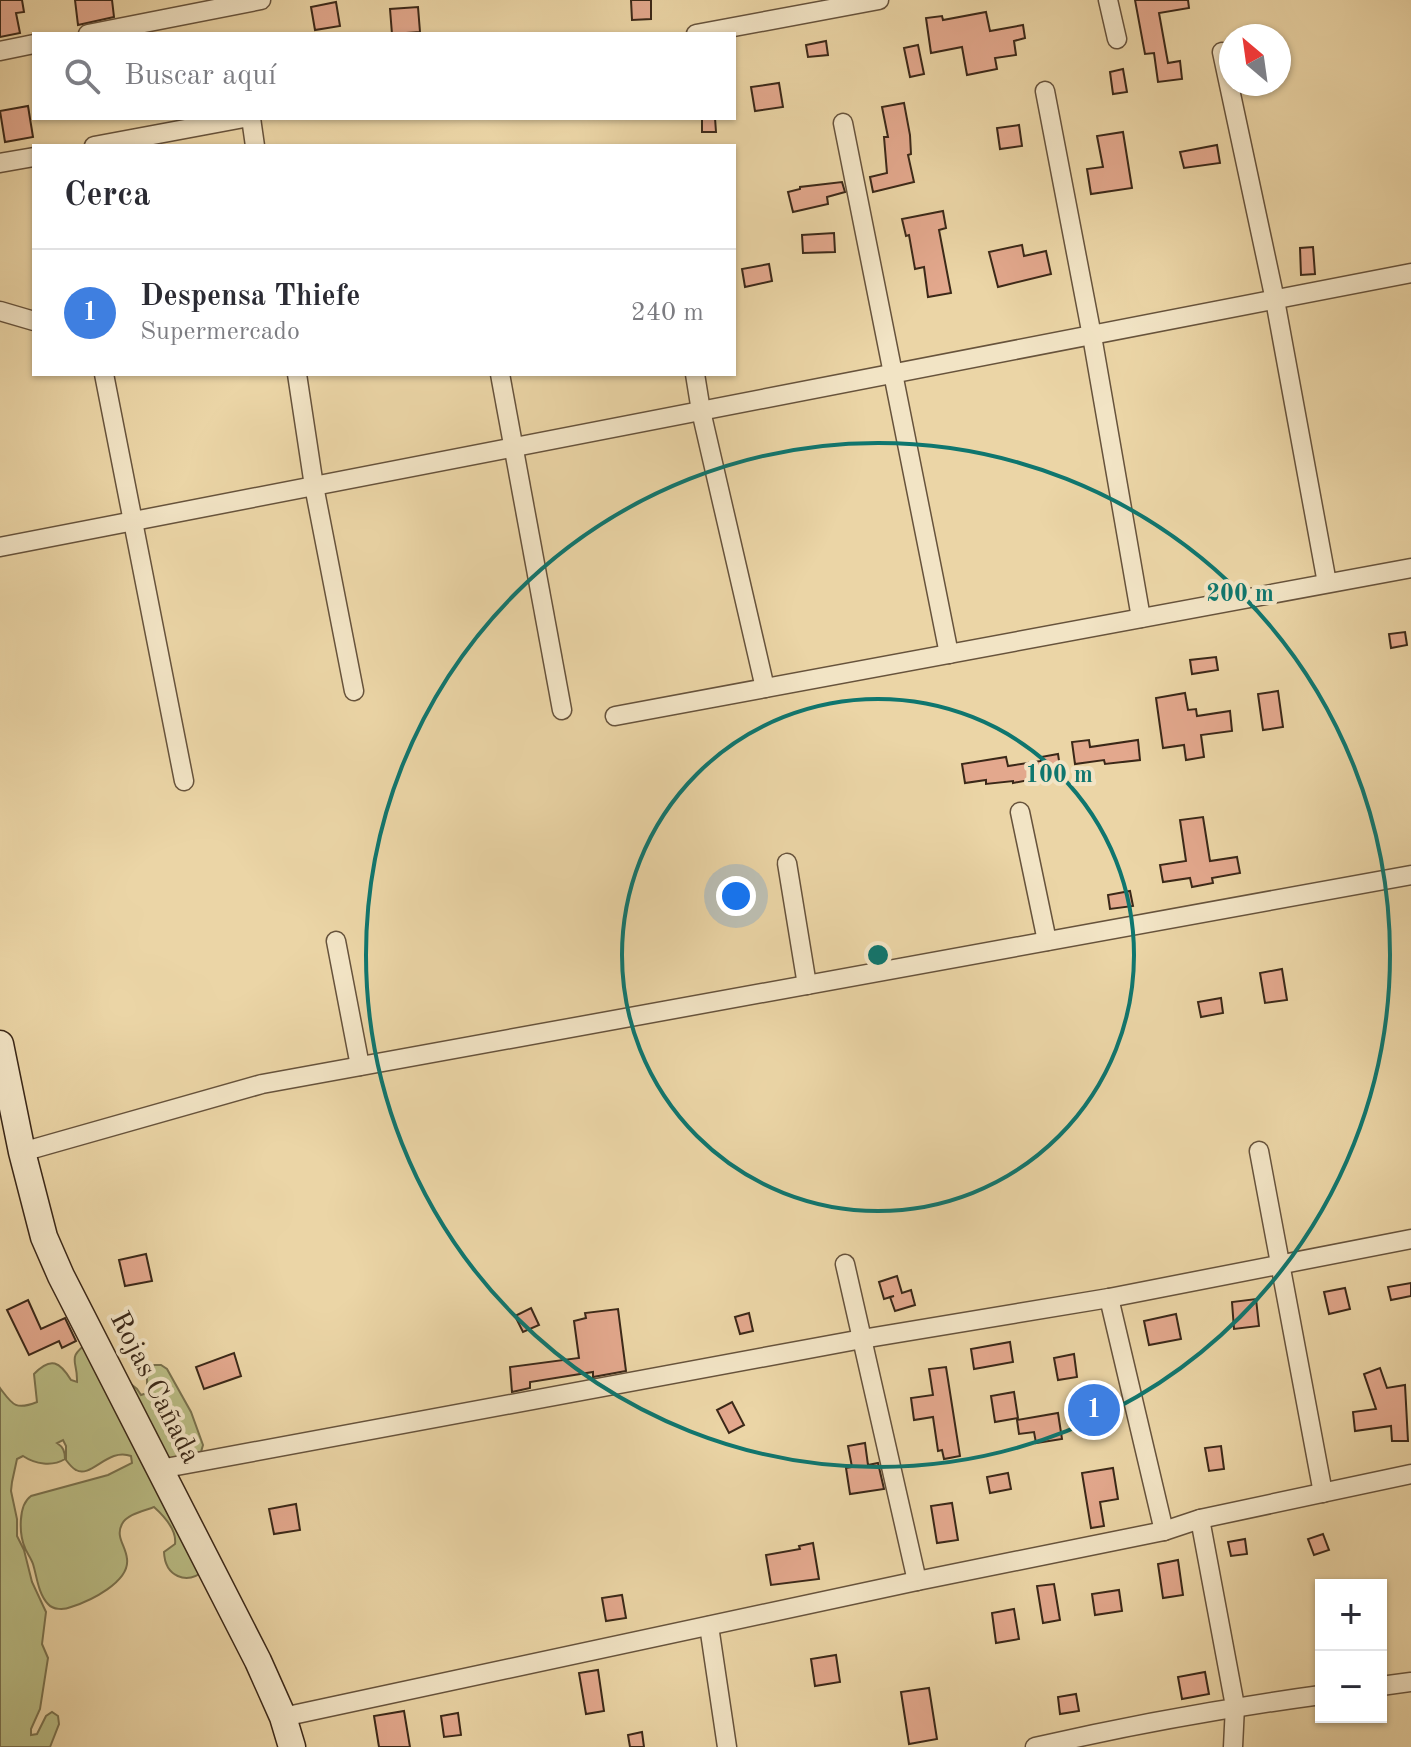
<!DOCTYPE html>
<html lang="es">
<head>
<meta charset="utf-8">
<style>
	body { margin:0; font-family:"Old Standard TT",serif; background:#f7f7f7; color:#2b2b33 }
	.controls { position:absolute; right:24px; bottom:24px; display:grid; overflow:hidden; border-radius:0px; box-shadow:0 2px 6px #0004 }
	.controls button { width:72px; height:72px; display:grid; place-items:center; padding:0; border:0; border-bottom:2px solid #e1e1e2; background:#fff; color:#2b2b33; font:40px sans-serif }
	.compass { position:absolute; left:1219px; top:24px; width:72px; height:72px; border-radius:50%; background:#fff; box-shadow:0 2px 6px #0004; rotate:331deg }
	.you { position:absolute; left:736px; top:896px; width:28px; height:28px; margin:-20px; border:6px solid #fff; border-radius:50%; background:#1a73e8; box-shadow:0 0 0 12px #1a73e833 }
	.badge { display:grid; place-items:center; width:52px; height:52px; border-radius:50%; background:#ea580c; color:#fff; font-size:26px; font-weight:700 }
	.pin { position:absolute; translate:-50% -50%; border:4px solid #fff; box-shadow:0 2px 8px #0006 }
	.list { margin:0; padding:0; list-style:none }
	h2 { display:flex; justify-content:space-between; align-items:center; height:104px; margin:0; padding:0 32px; font-size:34px }
	h2 small { font-size:26px; font-weight:400; color:#7c7c81 }
	.list li { display:grid; grid-template-columns:52px 1fr auto; gap:24px; align-items:center; box-sizing:border-box; height:128px; padding:0 32px; border-top:2px solid #e1e1e2 }
	.list b { display:block; font-size:30px; white-space:nowrap }
	.list p { margin:0; font-size:26px; white-space:nowrap; color:#7c7c81 }
	.list em { font-size:26px; font-style:normal; color:#7c7c81 }
	.icon { flex:none; width:44px; height:44px; fill:none; stroke:currentColor; stroke-width:2; stroke-linecap:round; stroke-linejoin:round }
	.map { position:relative; flex:none; width:1411px; height:1747px; overflow:hidden }
	.search { position:absolute; background:#fff; box-shadow:0 2px 6px #0004; left:32px; top:32px; width:704px; height:88px; display:flex; align-items:center; gap:20px; box-sizing:border-box; padding:0 28px; border-radius:0px; color:#7c7c81; font-size:30px }
	.panel { position:absolute; background:#fff; box-shadow:0 2px 6px #0004; left:32px; top:144px; width:704px; height:232px; border-radius:0px }
	.map>svg:first-child { display:block }
	.green { fill:#babd85; stroke:#7a724e; stroke-width:2 }
	.building { fill:#e3a88d; stroke:#3b2818; stroke-width:2 }
	.lines { fill:none; stroke-linecap:round; stroke-linejoin:round }
	.minor-casing { stroke:#67533c; stroke-width:21 }
	.secondary-casing { stroke:#3b2818; stroke-width:29 }
	.minor { stroke:#f2e4c5; stroke-width:18 }
	.secondary { stroke:#f2e4c5; stroke-width:26 }
	.ring { fill:none; stroke:#0f766e; stroke-width:4 }
	.labels { text-anchor:middle; dominant-baseline:central; stroke-width:8; stroke-linejoin:round; paint-order:stroke }
	.street-label { font-size:28px; fill:#3b2818; stroke:#f2e4c5 }
	.centre { fill:#0f766e; stroke:#f2e4c5; stroke-width:4 }
	.ring-label { font-size:24px; text-anchor:middle; font-weight:bold; fill:#0f766e; stroke:#f2e4c5; stroke-width:8; stroke-linejoin:round; paint-order:stroke }
</style>
</head>
<body>
<div class="map">
<svg width="1411" height="1747" viewBox="0 0 1411 1747">
	<rect width="100%" height="100%" fill="#ebd5a6"/>
	<filter id="stains"><feTurbulence type="fractalNoise" baseFrequency=".0025" numOctaves="4"/><feColorMatrix values="0 0 0 0 .2 0 0 0 0 .09 0 0 0 0 .02 0 0 0 .5 -.17"/></filter>
	<radialGradient id="worn" r=".72"><stop offset=".6" stop-color="#630" stop-opacity="0"/><stop offset="1" stop-color="#630" stop-opacity=".3"/></radialGradient>
	<!-- green -->
	<path class="green" d="M90,1341l36,39 11,9 4,6 6,-2v-15l6,-13h8l6,4 24,43 12,33 -2,7h-16l-11,9 -7,2 38,107c-19,16 -40,6 -41,-18l11,-8c2,-14 -11,-28 -21,-37 -10,4 -27,7 -32,17 -7,13 4,22 5,35 3,23 -37,42 -56,48 -7,3 -18,3 -23,-3 -10,-11 -11,-27 -15,-40 -2,-6 -6,-11 -8,-16 -6,-14 -7,-43 6,-52l77,-21 24,-12 -1,-7c-23,-9 -40,23 -55,14 -4,-2 -7,-6 -10,-10v-14l-3,-6 -6,3c6,4 8,8 8,16 -13,8 -30,5 -42,-3l-6,3 -5,23 -1,9 6,28v17l7,14 8,32 14,30 -4,32 6,14 -8,51 -9,20v6l6,-1 9,-18 6,-4 6,4 1,8 -9,23h-50v-359c12,16 15,23 37,14l-3,-28c17,-18 26,-12 37,6l6,2c1,-23 -12,-23 13,-41z"/>
	<!-- building -->
	<g class="building">
		<path d="M0,0h22l2,12 -8,1 4,20 -20,4z"/>
		<path d="M75,0h37l2,17 -36,8z"/>
		<path d="M631,0h20v19l-19,1z"/>
		<path d="M1135,0h53l1,8 -30,5 9,50 12,-2 2,18 -24,3 -4,-29 -9,1z"/>
		<path d="M336,2l4,24 -25,4 -4,-23z"/>
		<path d="M418,7l2,25 -28,2 -2,-25z"/>
		<path d="M986,12l4,19 33,-6 2,13 -11,3 2,14 -21,3 2,11 -30,6 -5,-28 -31,6 -5,-35 16,-2 1,4z"/>
		<path d="M826,41l2,14 -20,2 -2,-12z"/>
		<path d="M918,45l6,29 -14,3 -6,-29z"/>
		<path d="M1123,69l4,23 -14,2 -3,-22z"/>
		<path d="M779,83l4,24 -28,4 -4,-24z"/>
		<path d="M904,103l6,32 1,19 -3,1 6,27 -41,10 -3,-15 17,-4 -3,-36h4l-6,-30z"/>
		<path d="M28,106l5,31 -28,5 -5,-31z"/>
		<path d="M702,118h13l1,14h-14z"/>
		<path d="M1019,125l3,21 -22,3 -3,-21z"/>
		<path d="M1123,132l9,56 -41,6 -4,-25 16,-2 -6,-31z"/>
		<path d="M1217,145l3,18 -36,5 -4,-16z"/>
		<path d="M842,182l3,10 -18,5 1,7 -35,8 -5,-20 12,-3v-2z"/>
		<path d="M943,211l3,17 -7,2 12,63 -23,4 -4,-30 -9,2 -6,-34 -3,1 -4,-17z"/>
		<path d="M834,233l1,19 -32,1 -1,-18z"/>
		<path d="M1022,245l2,11 22,-5 5,23 -53,13 -9,-35z"/>
		<path d="M1313,247l2,27 -14,1 -1,-27z"/>
		<path d="M769,264l3,17 -27,6 -3,-18z"/>
		<path d="M1405,632l2,13 -16,3 -2,-14z"/>
		<path d="M1216,657l2,13 -26,4 -2,-14z"/>
		<path d="M1278,691l5,36 -20,3 -5,-36z"/>
		<path d="M1185,693l3,17 8,-1 1,7 33,-5 2,20 -31,4 3,22 -18,3 -2,-15 -21,3 -7,-50z"/>
		<path d="M1089,740l1,7 48,-7 2,20 -35,4 -1,-4 -29,4 -3,-22z"/>
		<path d="M1058,754l3,20 -32,4v2l-16,3v-2l-27,3v-4l-21,3 -3,-19 44,-7 2,9 33,-5v-4z"/>
		<path d="M1203,817l7,44 27,-4 3,16 -28,5 1,5 -21,4 -2,-9 -27,4 -3,-17 26,-4 -6,-41z"/>
		<path d="M1130,891l3,15 -23,3 -2,-14z"/>
		<path d="M1282,969l5,31 -22,3 -5,-30z"/>
		<path d="M1221,998l2,15 -22,4 -3,-15z"/>
		<path d="M146,1254l6,27 -27,5 -6,-26z"/>
		<path d="M897,1276l5,17 9,-3 4,15 -20,6 -5,-14 4,-1 -10,3 -5,-17z"/>
		<path d="M1411,1283v13l-20,4 -3,-13z"/>
		<path d="M1345,1288l5,21 -21,5 -5,-22z"/>
		<path d="M1256,1299l3,27 -25,3 -2,-27z"/>
		<path d="M28,1300l13,29 24,-11 11,23 -14,7 -3,-7 -30,14 -22,-45z"/>
		<path d="M531,1308l8,17 -16,7 -8,-16z"/>
		<path d="M618,1309l8,62 -33,6v-5l-63,10v6l-18,4 -2,-25 69,-9 -5,-37 12,-3 -1,-5z"/>
		<path d="M749,1313l4,18 -13,3 -5,-17z"/>
		<path d="M1176,1314l5,25 -32,6 -5,-24z"/>
		<path d="M1010,1342l3,20 -39,7 -3,-20z"/>
		<path d="M234,1353l7,23 -37,13 -8,-22z"/>
		<path d="M1074,1354l3,23 -19,3 -4,-22z"/>
		<path d="M946,1367l14,89 -16,3 -2,-9 -4,1 -5,-34 -19,3 -3,-22 22,-3 -4,-26z"/>
		<path d="M1380,1368l7,20 18,-3 3,56h-16l-1,-15 -36,5 -2,-19 23,-3 -12,-35z"/>
		<path d="M1014,1392l4,26 -23,4 -4,-26z"/>
		<path d="M732,1402l12,23 -15,8 -12,-23z"/>
		<path d="M1058,1413l4,26 -26,4 -2,-11 -15,2 -2,-14z"/>
		<path d="M865,1443l3,22 10,-2 6,26 -34,5 -4,-26 6,-1 -4,-21z"/>
		<path d="M1221,1446l3,23 -15,2 -4,-23z"/>
		<path d="M1113,1468l5,31 -18,3 4,24 -13,2 -9,-55z"/>
		<path d="M1008,1473l3,16 -21,4 -3,-16z"/>
		<path d="M952,1503l6,37 -21,3 -6,-37z"/>
		<path d="M296,1504l4,26 -26,4 -5,-25z"/>
		<path d="M1323,1534l6,16 -15,5 -6,-16z"/>
		<path d="M1245,1539l2,15 -16,2 -3,-14z"/>
		<path d="M813,1543l6,36 -48,6 -5,-30 34,-6 -1,-3z"/>
		<path d="M1178,1560l5,35 -20,3 -5,-34z"/>
		<path d="M1054,1584l6,36 -17,3 -6,-37z"/>
		<path d="M1119,1590l3,21 -27,4 -3,-21z"/>
		<path d="M622,1595l4,23 -20,3 -4,-23z"/>
		<path d="M1014,1609l5,30 -23,4 -4,-30z"/>
		<path d="M836,1655l4,27 -25,4 -4,-27z"/>
		<path d="M598,1670l6,41 -18,3 -7,-41z"/>
		<path d="M1205,1672l4,22 -27,5 -4,-22z"/>
		<path d="M929,1688l8,51 -28,5 -8,-52z"/>
		<path d="M1076,1694l3,17 -19,3 -2,-17z"/>
		<path d="M404,1711l6,36h-31l-5,-31z"/>
		<path d="M458,1713l3,22 -17,2 -3,-21z"/>
		<path d="M642,1732l2,15h-14l-2,-12z"/>
	</g>
	<g class="lines">
		<!-- minor casing -->
		<g class="minor-casing">
			<g id="minor">
				<path d="M1108,0l9,39"/>
				<path d="M88,34l173,-34"/>
				<path d="M696,34l183,-34"/>
				<path d="M0,51l34,-7"/>
				<path d="M1222,52l53,248 52,283"/>
				<path d="M1045,91l47,245 49,282"/>
				<path d="M251,118l4,28"/>
				<path d="M843,123l106,531"/>
				<path d="M94,146l150,-28"/>
				<path d="M0,163l34,-6"/>
				<path d="M0,311l34,10"/>
				<path d="M104,374l80,407"/>
				<path d="M297,374l17,112 40,205"/>
				<path d="M500,374l62,336"/>
				<path d="M695,374l6,37 64,277"/>
				<path d="M0,547l1411,-274"/>
				<path d="M615,716l796,-148"/>
				<path d="M1020,812l27,129"/>
				<path d="M787,863l20,122"/>
				<path d="M336,941l24,125"/>
				<path d="M1259,1151l64,342"/>
				<path d="M22,1152l240,-68 1149,-209"/>
				<path d="M845,1264l72,317"/>
				<path d="M1109,1298l55,233"/>
				<path d="M160,1469l702,-130 247,-41 302,-59"/>
				<path d="M1200,1519l35,187 -2,41"/>
				<path d="M709,1626l18,121"/>
				<path d="M1381,1686l30,-4"/>
				<path d="M283,1717l634,-136 247,-50 36,-12 211,-45"/>
				<path d="M1035,1747c95,-22 190,-39 286,-52"/>
			</g>
		</g>
		<!-- secondary casing -->
		<g class="secondary-casing">
			<path id="secondary" d="M0,1044l22,108 22,85 17,39 197,385 25,56 9,30"/>
		</g>
		<!-- minor -->
		<use href="#minor" class="minor"/>
		<!-- secondary -->
		<use href="#secondary" class="secondary"/>
	</g>
	<!-- distance rings -->
	<g class="ring">
		<circle cx="878" cy="955" r="256"/>
		<circle cx="878" cy="955" r="512"/>
	</g>
	<g class="labels">
		<!-- street labels -->
		<g class="street-label">
			<text transform="translate(154 1388) rotate(63)">Rojas Cañada</text>
		</g>
	</g>
	<circle cx="878" cy="955" r="12" class="centre"/>
	<g class="ring-label">
		<text x="1240" y="601">200 m</text>
		<text x="1059" y="782">100 m</text>
	</g>
	<rect width="100%" height="100%" filter="url(#stains)"/>
	<rect width="100%" height="100%" fill="url(#worn)"/>
</svg>
<div class="controls">
<button>+</button>
<button>−</button>
</div>
<svg class="compass" viewBox="-18 -18 36 36"><path d="M0-13l5 13h-10z" fill="#e53935"/><path d="M0 13l5-13h-10z" fill="#7c7c81"/></svg>
<div class="you"></div>
<div class="pin badge" style="left:1094px;top:1410px;background:#3f7fe0">1</div>
<div class="search"><svg class="icon" aria-label="search" viewBox="0 0 24 24"><circle cx="10" cy="10" r="6"/><path d="M15 15l6 6"/></svg>Buscar aquí</div>
<section class="panel">
<h2>Cerca<small></small></h2>
<ul class="list">
<li><span class="badge" style="background:#3f7fe0">1</span><div><b>Despensa Thiefe</b><p>Supermercado</p></div><em>240 m</em></li>
</ul>
</section>
</div>
</body>
</html>
